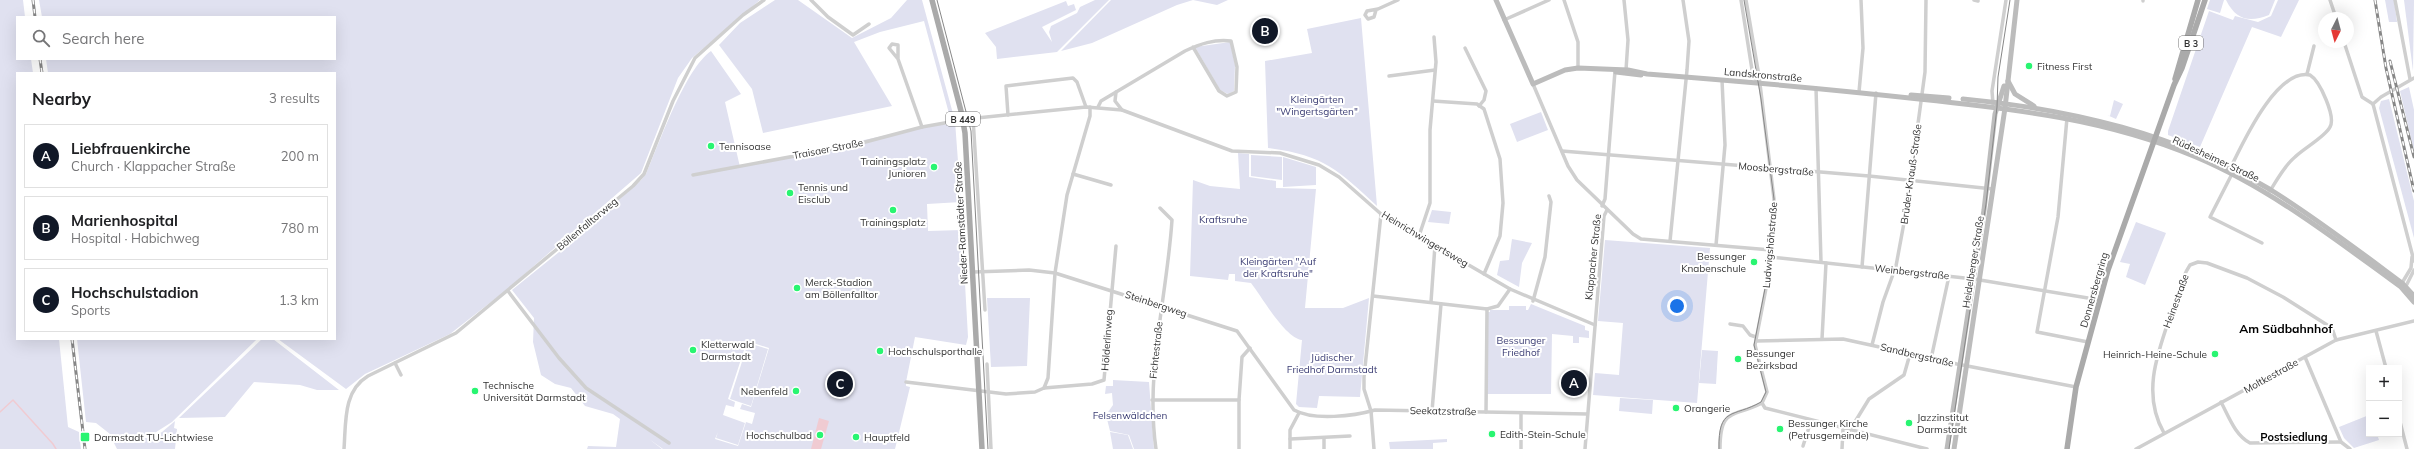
<!DOCTYPE html>
<html lang="en">
<head>
<meta charset="utf-8">
<style>
	body { margin:0; font-family:Mulish,sans-serif; background:#f2f2f2; color:#202124 }
	.controls { position:absolute; right:12px; bottom:12px; display:grid; overflow:hidden; border-radius:0px; box-shadow:0 4px 16px #0002 }
	.controls button { width:36px; height:36px; display:grid; place-items:center; padding:0; border:0; border-bottom:1px solid #e0e0e0; background:#fff; color:#202124; font:20px sans-serif }
	.compass { position:absolute; left:2318px; top:12px; width:36px; height:36px; border-radius:50%; background:#fff; box-shadow:0 4px 16px #0002; rotate:186deg }
	.you { position:absolute; left:1677px; top:306px; width:14px; height:14px; margin:-10px; border:3px solid #fff; border-radius:50%; background:#1a73e8; box-shadow:0 0 0 6px #1a73e833 }
	.badge { display:grid; place-items:center; width:26px; height:26px; border-radius:50%; background:#111827; color:#fff; font-size:13px; font-weight:700 }
	.pin { position:absolute; translate:-50% -50%; border:2px solid #fff; box-shadow:0 1px 4px #0006 }
	.list { margin:0; padding:0; list-style:none }
	h2 { display:flex; justify-content:space-between; align-items:center; height:52px; margin:0; padding:0 16px; font-size:17px }
	h2 small { font-size:13px; font-weight:400; color:#757577 }
	.list li { display:grid; grid-template-columns:26px 1fr auto; gap:12px; align-items:center; box-sizing:border-box; height:64px; margin:0 8px 8px; padding:0 8px; border:1px solid #e0e0e0; border-radius:0px }
	.list b { display:block; font-size:15px; white-space:nowrap }
	.list p { margin:0; font-size:13px; white-space:nowrap; color:#757577 }
	.list em { font-size:13px; font-style:normal; color:#757577 }
	.icon { flex:none; width:22px; height:22px; fill:none; stroke:currentColor; stroke-width:2; stroke-linecap:round; stroke-linejoin:round }
	.map { position:relative; flex:none; width:2414px; height:449px; overflow:hidden }
	.search { position:absolute; background:#fff; box-shadow:0 4px 16px #0002; left:16px; top:16px; width:320px; height:44px; display:flex; align-items:center; gap:10px; box-sizing:border-box; padding:0 14px; border-radius:0px; color:#757577; font-size:15px }
	.panel { position:absolute; background:#fff; box-shadow:0 4px 16px #0002; left:16px; top:72px; width:320px; height:268px; border-radius:0px }
	.map>svg:first-child { display:block }
	.green { fill:#e0e1f0; fill-rule:evenodd }
	.water { fill:#f0cbd2 }
	.lines { fill:none; stroke-linecap:round; stroke-linejoin:round }
	.stream { stroke:#f0cbd2; stroke-width:1.5 }
	.street { stroke:#cfcfcf; stroke-width:3.5 }
	.secondary { stroke:#bcbcbc; stroke-width:5 }
	.primary { stroke:#aaa; stroke-width:5.5 }
	.tram { stroke:#878787; stroke-width:1 }
	.rail-casing { stroke:#878787; stroke-width:3 }
	.rail { stroke:#fff; stroke-width:1.5; stroke-dasharray:4.5; stroke-linecap:butt }
	.poi-dot { fill:#28f571; stroke:#fff; stroke-width:1.5 }
	.labels { text-anchor:middle; dominant-baseline:central; stroke-width:4; stroke-linejoin:round; paint-order:stroke }
	.shield { fill:#fff; stroke:#707070; stroke-width:1 }
	.shield-label { font-size:9px; font-weight:bold; fill:#323232 }
	.poi-label { font-size:10px; fill:#323232; stroke:#fff; text-anchor:start }
	.street-label { font-size:10px; fill:#323232; stroke:#fff }
	.park-label { font-size:10px; fill:#3a3c73; stroke:#fff }
	.neighbourhood-label { font-size:11px; font-weight:bold; fill:#000; stroke:#fff }
	.quarter-label { font-size:12px; font-weight:bold; fill:#000; stroke:#fff }
</style>
</head>
<body>
<div class="map">
<svg width="2414" height="449" viewBox="0 0 2414 449">
	<rect width="100%" height="100%" fill="#fff"/>
	<!-- green -->
	<g class="green">
		<path d="M0,0h23l2,17h-8v42h14l2,14h-16v266h42l9,88 11,5 2,17h-81z"/>
		<path d="M39,0h721l-68,58 -14,20 -37,95 -136,118 -55,43 -85,40 -19,15 -68,-50h57v-266h-287l-2,-14h289v-42h-293z"/>
		<path d="M775,0h23l54,38 39,-20 16,-18h15l33,121 6,81 -34,2 1,27 34,-1 6,107 -2,8 -51,-8 -9,45v4l4,1 -15,62h-232l-14,-10 13,10h-75l1,-3 28,1 4,-28 -7,-5 -28,-8 -14,-18 -16,-4 -14,-9 -8,-33 1,-24 -22,-28 57,-46 72,-64 5,-6c14,-32 39,-105 65,-123l30,43 -16,8 15,65 211,-46 -27,-100 -44,11 -26,10 38,64 -129,27 -11,-44 -33,-44 21,-22zM747,341l22,7 -18,59 -9,-3 -2,5 15,4 -3,11 -6,-2 -8,24 -23,-7 3,-7 -2,6 22,7 7,-22 -22,-8 3,-10 8,2 1,-5 -7,-3z"/>
		<path d="M1095,0h14l-52,52 -60,7 -1,-12 -11,-14 81,-32 2,5 6,-2 2,6 -34,17 10,15 -3,-10 2,-6 26,-13 3,-6z"/>
		<path d="M1111,0h117l-11,5 -24,-5 -16,5 -85,38 -31,8z"/>
		<path d="M2210,0h14l-4,13 -13,-4z"/>
		<path d="M2226,0h49l-6,15c-20,8 -33,5 -43,-15z"/>
		<path d="M2278,0h21l-18,37 -29,-10 -52,120 -32,-12v-4l41,-120 24,9 2,-4 23,6 13,-6z"/>
		<path d="M2385,0h9l3,22h-8z"/>
		<path d="M2404,0h10l-1,71z"/>
		<path d="M1361,18l16,188c-39,-36 -53,-51 -109,-58l-3,-87 47,-8 -5,-24z"/>
		<path d="M1230,42l5,23 -1,26 -6,3 -8,-4 -25,-43z"/>
		<path d="M2409,87l5,23v41l-14,-60z"/>
		<path d="M2389,99l25,102v37l-35,-130 2,-7z"/>
		<path d="M2114,100l9,4 -7,15 -9,-4 3,1z"/>
		<path d="M1541,112l7,18 -31,12 -7,-18z"/>
		<path d="M1238,153l11,1v23l27,4v7l40,1 -11,119h38l26,-10 -9,99 -41,-1 -2,12 -18,-1 -3,-3 6,-64c-17,-2 -40,-43 -51,-57l-16,-2v-7h-6l-1,6 -38,-4 3,-96 17,6 30,3z"/>
		<path d="M1251,155l31,2v23l-31,-4z"/>
		<path d="M1283,157l33,10v18l-33,2z"/>
		<path d="M1432,210l19,2 -2,12 -21,-2z"/>
		<path d="M2136,222l30,11 -21,52 -19,-8 4,-13 -10,-2z"/>
		<path d="M1512,239l20,4 -10,20 -3,24 -22,-12 3,-14 9,-1z"/>
		<path d="M1605,240l105,8 -13,155 -104,-8 2,-22 24,2 4,-52 -25,-2z"/>
		<path d="M987,298h43l-3,68 -36,1z"/>
		<path d="M1531,304l54,22v4l4,1v7l-10,-1v6h-6v-7l-21,-2 -1,60h-64l1,-82h2v14v-16h19v-4h17v4h2z"/>
		<path d="M77,339h180l-85,83 -19,12 -13,3h-18l-12,-3 -14,-11 -10,-1z"/>
		<path d="M262,339h11l66,51h-22l-17,-5 -46,-3 -29,35 -46,1z"/>
		<path d="M748,343l20,6 -17,57 -21,-7z"/>
		<path d="M1702,350l16,1 -2,33 -17,-1z"/>
		<path d="M1113,380l36,2 5,67h-20l-5,-14 -19,-4 -4,-16 7,-10 -1,-12 -7,1 1,-8h7z"/>
		<path d="M1620,398l33,2 -1,14 -33,-3z"/>
		<path d="M2369,415v19h8l2,6 -25,8 -10,-10 -5,-11z"/>
		<path d="M175,421l-1,7 3,1 -2,20h-58l-5,-10 37,-1 13,-6z"/>
		<path d="M1110,432l18,3 5,14h-20z"/>
		<path d="M1447,439v3l-14,1v6h-43l-1,-7z"/>
	</g>
	<!-- water -->
	<path class="water" d="M819,418l10,3 -8,28h-10z"/>
	<g class="lines">
		<!-- stream -->
		<path class="stream" d="M0,412l13,-12 40,44 3,5"/>
		<!-- street -->
		<g class="street">
			<path d="M811,0l17,17 25,18 16,-11"/>
			<path d="M1564,0l14,42v26"/>
			<path d="M1624,0l4,40 -2,30"/>
			<path d="M1741,0l12,76 6,7"/>
			<path d="M1974,0l4,1"/>
			<path d="M2330,0l6,18"/>
			<path d="M2395,0l15,79"/>
			<path d="M2143,1v-1"/>
			<path d="M1376,10l-2,7 -6,2 -3,-4 2,-4 11,-2 20,-9"/>
			<path d="M1504,20l45,-20"/>
			<path d="M2344,42l18,55 11,7"/>
			<path d="M1465,48l21,43 -2,9 -5,6"/>
			<path d="M898,59l-9,-11 3,-4 6,1v14l24,68"/>
			<path d="M2307,74l7,-28"/>
			<path d="M1389,76l46,-6"/>
			<path d="M1533,84l35,82 9,14 56,54 8,5 130,11"/>
			<path d="M1816,88l5,174"/>
			<path d="M1116,92l-1,9 7,9"/>
			<path d="M1859,92l4,-44 -2,-48"/>
			<path d="M1433,101l44,3 7,5 16,50 3,44 -3,33 -16,38"/>
			<path d="M1993,104l-1,-13 14,-91"/>
			<path d="M2373,104l41,157"/>
			<path d="M2373,104l8,-7 33,-19"/>
			<path d="M1098,107l3,-6 84,-50c15,-7 29,-12 46,-10l6,26 -1,25 -9,4 -8,-5 -26,-44"/>
			<path d="M1008,115l-2,-29 67,-8 4,4 9,25"/>
			<path d="M973,118l12,192"/>
			<path d="M2067,118l-9,99 -21,115 51,10"/>
			<path d="M1562,151l307,25 124,13"/>
			<path d="M2230,169c12,-24 46,-101 80,-94 10,6 26,42 20,52 -5,10 -26,21 -35,30 -11,9 -18,23 -25,34"/>
			<path d="M2233,172l-23,45 52,26"/>
			<path d="M1073,174l38,11"/>
			<path d="M693,175l161,-30 68,-18 45,-8 119,-12 36,3 110,41 48,2 39,12 20,12 42,37 129,75 85,36"/>
			<path d="M1602,206l3,-7 10,-128"/>
			<path d="M1419,236l11,-33v-73l6,-68 -2,-25"/>
			<path d="M1670,241l17,-171 2,-29 -6,-41"/>
			<path d="M1716,245l9,-100 -3,-65"/>
			<path d="M1771,257l203,22 126,21"/>
			<path d="M1862,267l14,-174"/>
			<path d="M973,272l56,-2 26,3 182,58 57,79c20,11 60,6 81,0l212,4"/>
			<path d="M2402,283l9,-15 1,-11"/>
			<path d="M2406,286l8,-16"/>
			<path d="M508,291l51,67 27,30 83,55"/>
			<path d="M1373,296l114,13 11,-3 12,-17"/>
			<path d="M1533,301l12,-44 6,-55 -2,-6"/>
			<path d="M1431,302l4,-57"/>
			<path d="M1730,324l13,2 7,9 6,2"/>
			<path d="M2376,331l10,37"/>
			<path d="M1822,339l4,-76"/>
			<path d="M1756,341l87,-2 114,25 119,23"/>
			<path d="M1872,345l11,-43 13,-36 10,-54 19,-140 1,-72"/>
			<path d="M2305,357l36,85 9,7"/>
			<path d="M1931,359l18,-83"/>
			<path d="M395,363l6,12"/>
			<path d="M987,364l4,85"/>
			<path d="M906,382l100,12 29,-2 9,-4 48,-4 12,-4 12,-134"/>
			<path d="M1044,388l4,-10 7,-105 12,-78 23,-79v-9"/>
			<path d="M1152,400h87"/>
			<path d="M2221,402c8,15 14,33 29,41l91,-1"/>
			<path d="M1762,403l3,5 162,41"/>
			<path d="M1432,411l9,-107"/>
			<path d="M1486,412l1,-103"/>
			<path d="M2399,418l8,31"/>
			<path d="M1850,430l19,-31 35,-24 6,-21"/>
			<path d="M2164,433c-23,-40 -6,-81 8,-122 5,-15 9,-33 18,-46l8,-3 9,1 40,15 36,19 49,31 4,12"/>
			<path d="M1324,438v11"/>
			<path d="M1290,439l60,-3"/>
			<path d="M1803,446l8,-25"/>
			<path d="M344,449c2,-27 -1,-58 24,-73l88,-43 177,-147 11,-12 29,-73 22,-43 48,-43 21,-15"/>
			<path d="M1156,449c-11,-77 11,-152 16,-229l-12,-12"/>
			<path d="M1239,449v-49l3,-43 8,-9"/>
			<path d="M1290,449v-19l9,-17"/>
			<path d="M1374,449l-3,-38 -7,-22v-12l17,-163"/>
			<path d="M1521,449v-36"/>
			<path d="M1585,449l19,-233 3,-6"/>
			<path d="M1720,449c0,-42 13,-31 42,-46l5,-11 -12,-47 14,-72 5,-74 -15,-123 -13,-76"/>
			<path d="M1842,449l1,-20"/>
			<path d="M2136,449l200,-109 78,-19"/>
		</g>
		<!-- secondary -->
		<g class="secondary">
			<path d="M1496,0l37,84 32,-14 13,-2 50,2 19,4c91,7 182,15 272,25 95,10 188,20 277,58 71,30 132,77 194,122l11,8 13,15"/>
			<path d="M1616,72l25,3"/>
			<path d="M2008,81l7,13 19,12"/>
			<path d="M1911,95l38,3"/>
			<path d="M1963,99c108,10 213,35 308,91 45,28 88,61 131,93l12,13"/>
			<path d="M1947,449l37,-239 11,-96 9,-28"/>
			<path d="M1954,449l51,-341 12,-108"/>
		</g>
		<!-- primary -->
		<g class="primary">
			<path d="M932,0l29,111 4,22 17,316"/>
			<path d="M2175,79l23,-79"/>
			<path d="M2067,449l9,-62 32,-117 66,-185 8,-17 23,-68"/>
		</g>
		<!-- tram -->
		<g class="tram">
			<path d="M937,0l34,131 17,318"/>
			<path d="M1719,449c-1,-43 14,-31 42,-47l5,-10 -12,-47 14,-72 6,-74 -13,-100 -17,-99"/>
			<path d="M1949,449l37,-245 11,-97 1,-30 12,-77"/>
		</g>
		<!-- rail casing -->
		<g class="rail-casing">
			<g id="rail">
				<path d="M33,0l2,17"/>
				<path d="M2375,0l11,68 28,123"/>
				<path d="M40,59l2,14"/>
				<path d="M2390,61l24,96"/>
				<path d="M72,339l13,110"/>
			</g>
		</g>
		<!-- rail -->
		<use href="#rail" class="rail"/>
	</g>
	<!-- markers -->
	<g class="poi-dot">
		<circle cx="2029" cy="66" r="4"/>
		<circle cx="711" cy="146" r="4"/>
		<circle cx="934" cy="167" r="4"/>
		<circle cx="790" cy="193" r="4"/>
		<circle cx="893" cy="210" r="4"/>
		<circle cx="1754" cy="262" r="4"/>
		<circle cx="797" cy="288" r="4"/>
		<circle cx="693" cy="350" r="4"/>
		<circle cx="880" cy="351" r="4"/>
		<circle cx="2215" cy="354" r="4"/>
		<circle cx="1738" cy="359" r="4"/>
		<circle cx="475" cy="391" r="4"/>
		<circle cx="796" cy="391" r="4"/>
		<circle cx="1676" cy="408" r="4"/>
		<circle cx="1909" cy="423" r="4"/>
		<circle cx="1780" cy="429" r="4"/>
		<circle cx="1492" cy="434" r="4"/>
		<circle cx="820" cy="435" r="4"/>
		<rect x="80" y="432" width="10" height="10" rx="2"/>
		<circle cx="856" cy="437" r="4"/>
	</g>
	<g class="labels">
		<!-- shield labels -->
		<g class="shield">
			<rect x="2179" y="36" width="24" height="14" rx="3"/>
			<rect x="946" y="112" width="34" height="14" rx="3"/>
		</g>
		<g class="shield-label">
			<text x="2191" y="43">B 3</text>
			<text x="963" y="119">B 449</text>
		</g>
		<!-- poi labels -->
		<g class="poi-label">
			<text x="2037" y="66">Fitness First</text>
			<text x="719" y="146">Tennisoase</text>
			<text x="926" y="161" text-anchor="end">Trainingsplatz<tspan x="926" dy="12">Junioren</tspan></text>
			<text x="798" y="187">Tennis und<tspan x="798" dy="12">Eisclub</tspan></text>
			<text x="893" y="222" text-anchor="middle">Trainingsplatz</text>
			<text x="1746" y="256" text-anchor="end">Bessunger<tspan x="1746" dy="12">Knabenschule</tspan></text>
			<text x="805" y="282">Merck-Stadion<tspan x="805" dy="12">am Böllenfalltor</tspan></text>
			<text x="701" y="344">Kletterwald<tspan x="701" dy="12">Darmstadt</tspan></text>
			<text x="888" y="351">Hochschulsporthalle</text>
			<text x="1746" y="353">Bessunger<tspan x="1746" dy="12">Bezirksbad</tspan></text>
			<text x="2207" y="354" text-anchor="end">Heinrich-Heine-Schule</text>
			<text x="483" y="385">Technische<tspan x="483" dy="12">Universität Darmstadt</tspan></text>
			<text x="788" y="391" text-anchor="end">Nebenfeld</text>
			<text x="1684" y="408">Orangerie</text>
			<text x="1917" y="417">Jazzinstitut<tspan x="1917" dy="12">Darmstadt</tspan></text>
			<text x="1788" y="423">Bessunger Kirche<tspan x="1788" dy="12">(Petrusgemeinde)</tspan></text>
			<text x="1500" y="434">Edith-Stein-Schule</text>
			<text x="812" y="435" text-anchor="end">Hochschulbad</text>
			<text x="94" y="437">Darmstadt TU-Lichtwiese</text>
			<text x="864" y="437">Hauptfeld</text>
		</g>
		<!-- street labels -->
		<g class="street-label">
			<text transform="translate(1763 75) rotate(5)">Landskronstraße</text>
			<text transform="translate(828 149) rotate(-11)">Traisaer Straße</text>
			<text transform="translate(2216 159) rotate(25)">Rüdesheimer Straße</text>
			<text transform="translate(1776 169) rotate(5)">Moosbergstraße</text>
			<text transform="translate(1911 174) rotate(-82)">Brüder-Knauß-Straße</text>
			<text transform="translate(961 223) rotate(-93)">Nieder-Ramstädter Straße</text>
			<text transform="translate(587 224) rotate(-40)">Böllenfalltorweg</text>
			<text transform="translate(1425 239) rotate(31)">Heinrichwingertsweg</text>
			<text transform="translate(1770 245) rotate(-85)">Ludwigshöhstraße</text>
			<text transform="translate(1593 257) rotate(-84)">Klappacher Straße</text>
			<text transform="translate(1973 262) rotate(-81)">Heidelberger Straße</text>
			<text transform="translate(1912 272) rotate(6)">Weinbergstraße</text>
			<text transform="translate(2094 290) rotate(-74)">Donnersbergring</text>
			<text transform="translate(2176 301) rotate(-70)">Heinestraße</text>
			<text transform="translate(1156 304) rotate(18)">Steinbergweg</text>
			<text transform="translate(1107 340) rotate(-86)">Hölderlinweg</text>
			<text transform="translate(1156 350) rotate(-84)">Fichtestraße</text>
			<text transform="translate(1917 355) rotate(13)">Sandbergstraße</text>
			<text transform="translate(2271 376) rotate(-29)">Moltkestraße</text>
			<text transform="translate(1443 411) rotate(1)">Seekatzstraße</text>
		</g>
		<!-- park labels -->
		<g class="park-label">
			<text x="1317" y="99">Kleingärten<tspan x="1317" dy="12">"Wingertsgärten"</tspan></text>
			<text x="1223" y="219">Kraftsruhe</text>
			<text x="1278" y="261">Kleingärten "Auf<tspan x="1278" dy="12">der Kraftsruhe"</tspan></text>
			<text x="1521" y="340">Bessunger<tspan x="1521" dy="12">Friedhof</tspan></text>
			<text x="1332" y="357">Jüdischer<tspan x="1332" dy="12">Friedhof Darmstadt</tspan></text>
			<text x="1130" y="415">Felsenwäldchen</text>
		</g>
		<!-- neighbourhood labels -->
		<g class="neighbourhood-label">
			<text x="2294" y="437">Postsiedlung</text>
		</g>
		<!-- quarter labels -->
		<g class="quarter-label">
			<text x="2286" y="328">Am Südbahnhof</text>
		</g>
	</g>
</svg>
<div class="controls">
<button>+</button>
<button>−</button>
</div>
<svg class="compass" viewBox="-18 -18 36 36"><path d="M0-13l5 13h-10z" fill="#e53935"/><path d="M0 13l5-13h-10z" fill="#757577"/></svg>
<div class="you"></div>
<div class="pin badge" style="left:1574px;top:383px">A</div>
<div class="pin badge" style="left:1265px;top:31px">B</div>
<div class="pin badge" style="left:840px;top:384px">C</div>
<div class="search"><svg class="icon" aria-label="search" viewBox="0 0 24 24"><circle cx="10" cy="10" r="6"/><path d="M15 15l6 6"/></svg>Search here</div>
<section class="panel">
<h2>Nearby<small>3 results</small></h2>
<ul class="list">
<li><span class="badge">A</span><div><b>Liebfrauenkirche</b><p>Church · Klappacher Straße</p></div><em>200 m</em></li>
<li><span class="badge">B</span><div><b>Marienhospital</b><p>Hospital · Habichweg</p></div><em>780 m</em></li>
<li><span class="badge">C</span><div><b>Hochschulstadion</b><p>Sports</p></div><em>1.3 km</em></li>
</ul>
</section>
</div>
</body>
</html>
